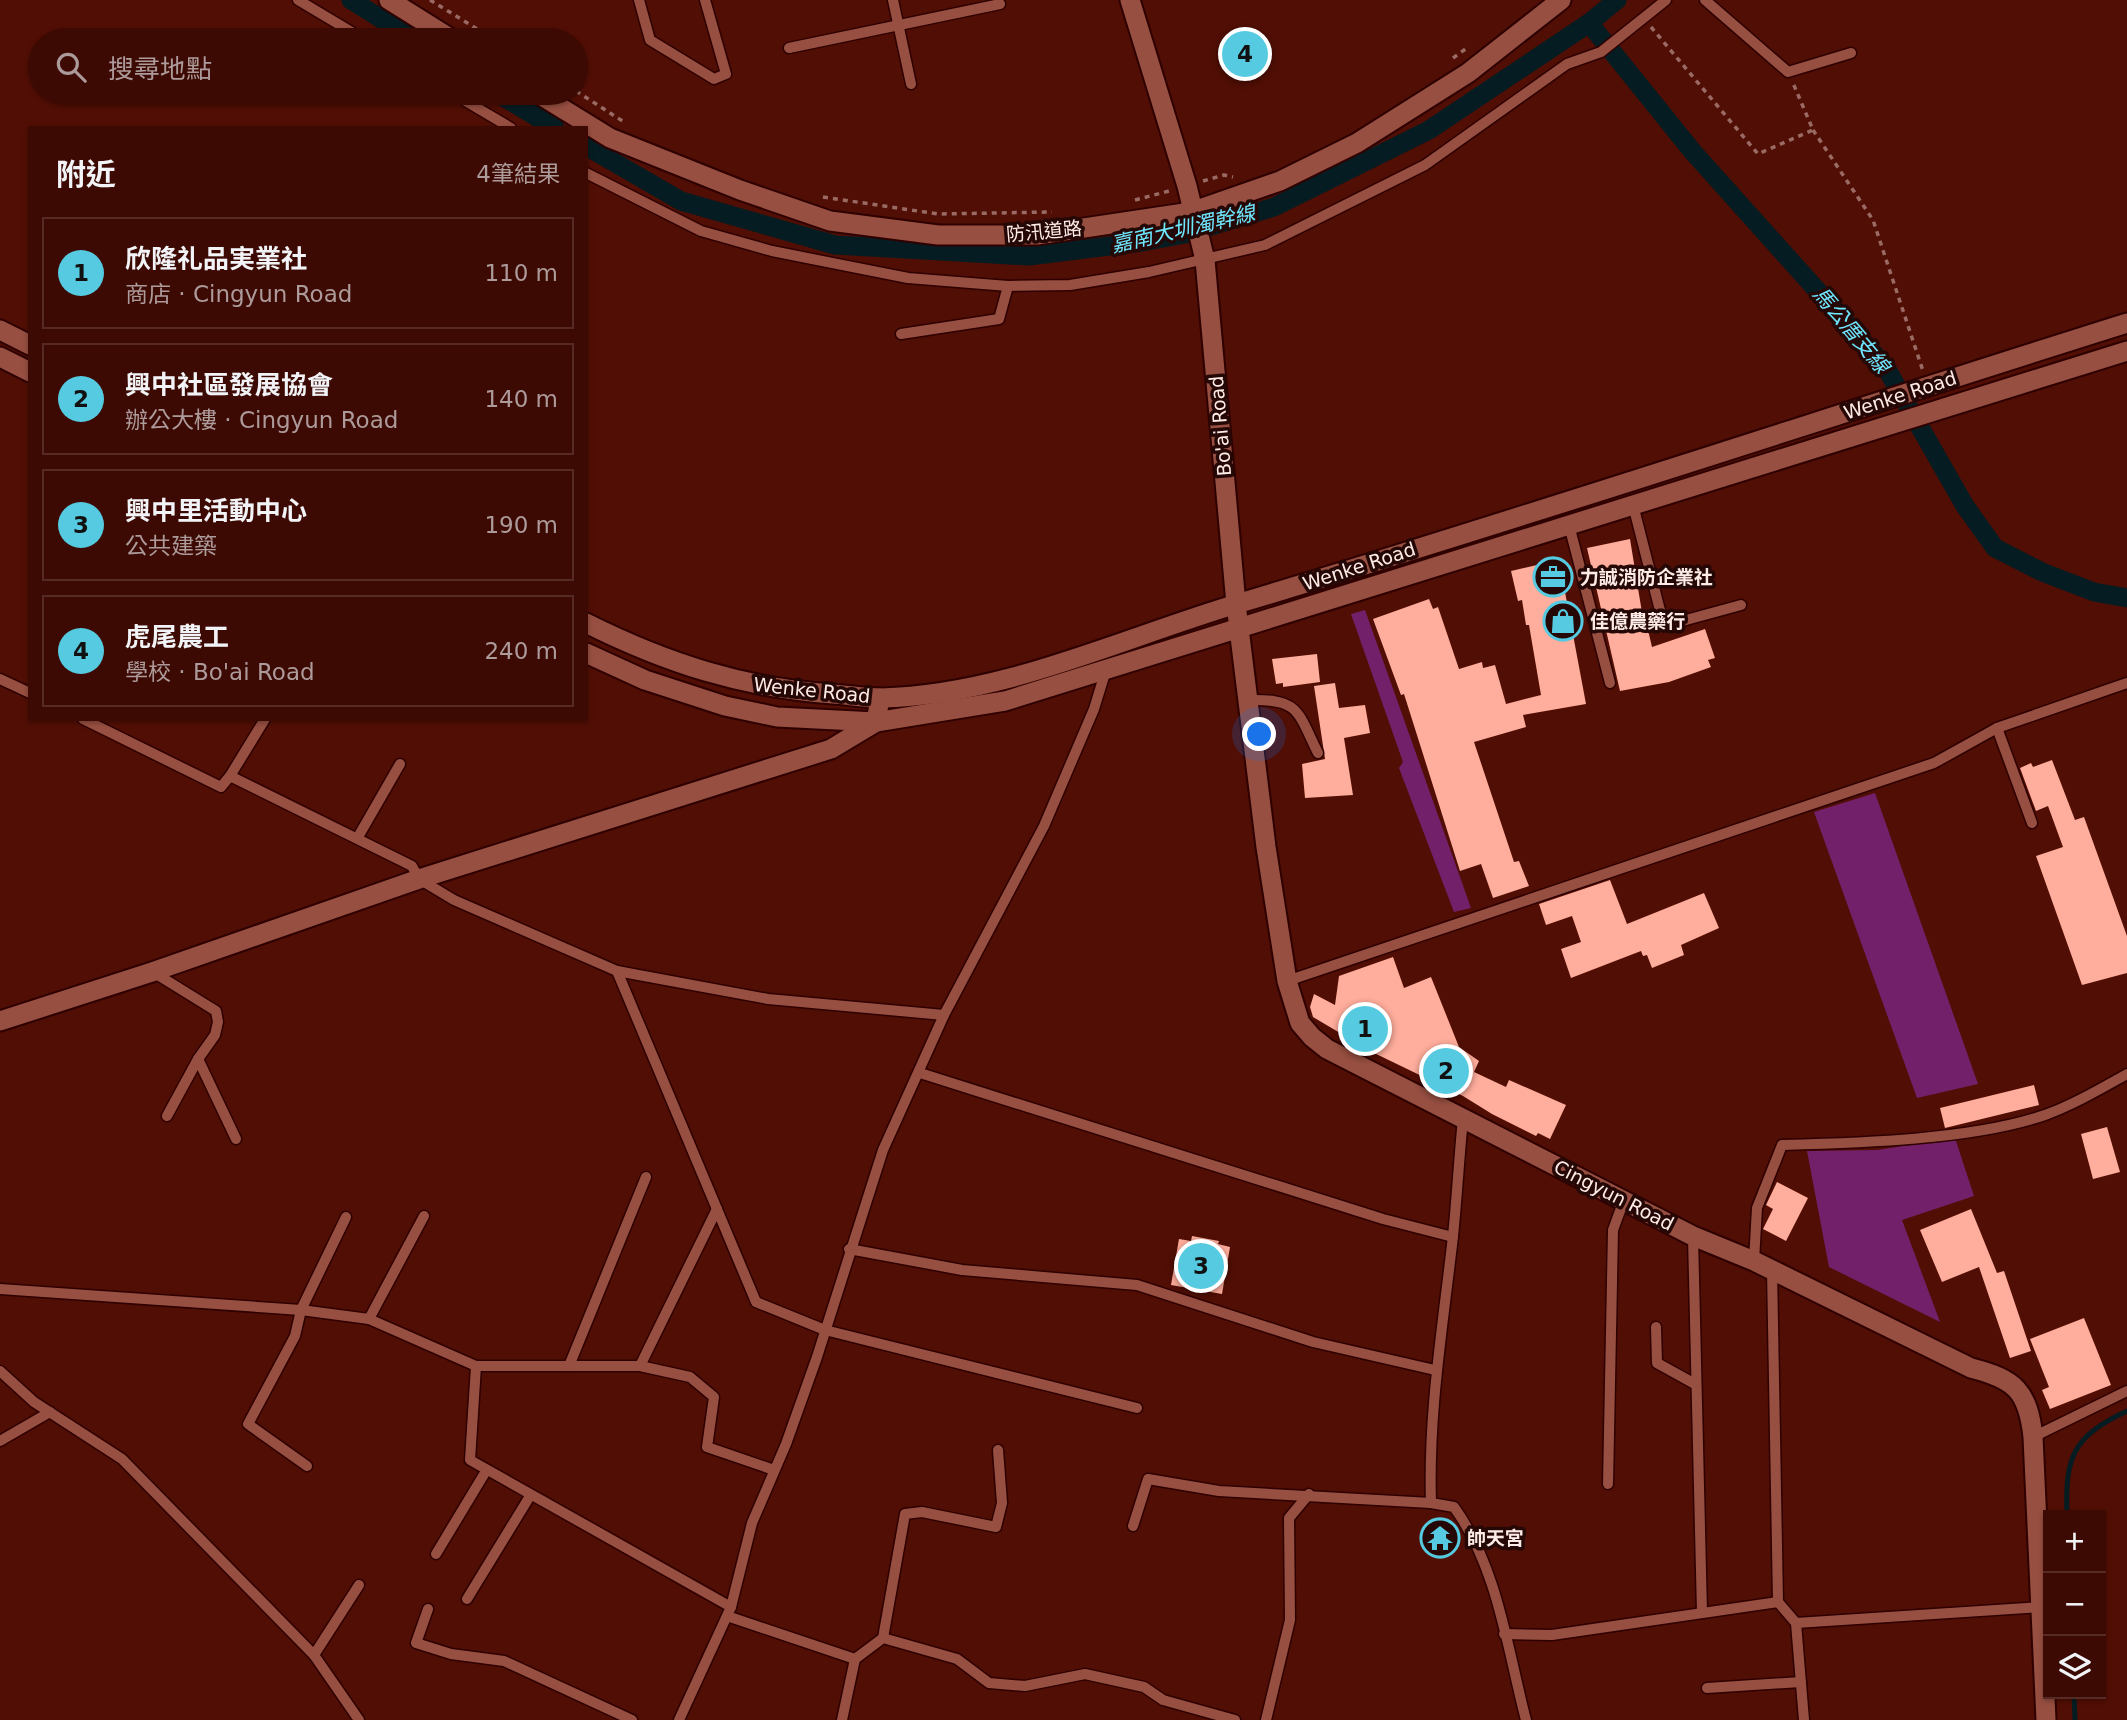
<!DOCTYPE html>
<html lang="zh-TW">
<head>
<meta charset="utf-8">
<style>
	body { margin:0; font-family:"DejaVu Sans","Noto Sans TC",sans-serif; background:#481812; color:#f1f3f6 }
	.controls { position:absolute; right:21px; bottom:21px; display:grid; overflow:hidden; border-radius:0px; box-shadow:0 2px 5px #0004 }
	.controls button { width:63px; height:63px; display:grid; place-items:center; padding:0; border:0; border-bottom:2px solid #562b25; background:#3d0a03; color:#f1f3f6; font:35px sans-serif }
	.you { position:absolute; left:1260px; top:735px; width:24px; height:24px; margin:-18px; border:5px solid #fff; border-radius:50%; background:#1a73e8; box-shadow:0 0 0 10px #1a73e833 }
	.badge { display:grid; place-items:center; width:46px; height:46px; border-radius:50%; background:#55cae0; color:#111; font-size:23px; font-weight:700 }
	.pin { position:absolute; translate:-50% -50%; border:4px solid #fff; box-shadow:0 2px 7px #0006 }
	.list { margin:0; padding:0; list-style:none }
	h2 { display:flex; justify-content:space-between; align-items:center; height:91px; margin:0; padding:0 28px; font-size:30px }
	h2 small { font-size:23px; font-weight:400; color:#ad9a9a }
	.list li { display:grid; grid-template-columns:46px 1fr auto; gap:21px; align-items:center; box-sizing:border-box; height:112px; margin:0 14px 14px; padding:0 14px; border:2px solid #562b25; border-radius:0px }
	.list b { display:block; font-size:26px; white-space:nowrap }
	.list p { margin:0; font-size:23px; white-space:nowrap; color:#ad9a9a }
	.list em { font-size:23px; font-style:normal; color:#ad9a9a }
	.icon { flex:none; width:38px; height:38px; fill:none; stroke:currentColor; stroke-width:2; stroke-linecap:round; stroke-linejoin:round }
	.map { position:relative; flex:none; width:2127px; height:1720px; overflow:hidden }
	.search { position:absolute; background:#3d0a03; box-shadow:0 2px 5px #0004; left:28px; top:28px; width:560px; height:77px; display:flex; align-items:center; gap:18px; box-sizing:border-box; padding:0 24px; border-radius:38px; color:#ad9a9a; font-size:26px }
	.panel { position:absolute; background:#3d0a03; box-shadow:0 2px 5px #0004; left:28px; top:126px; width:560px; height:595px; border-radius:0px }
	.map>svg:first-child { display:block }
	.green { fill:#73206b }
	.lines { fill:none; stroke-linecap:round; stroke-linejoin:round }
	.stream { stroke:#051d22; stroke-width:5 }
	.canal { stroke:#051d22; stroke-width:19 }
	.building { fill:#ffad9c }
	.service-casing { stroke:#2e0000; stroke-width:13 }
	.minor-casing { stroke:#2e0000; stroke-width:23 }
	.tertiary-casing { stroke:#2e0000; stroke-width:23 }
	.secondary-casing { stroke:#2e0000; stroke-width:23 }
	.path { stroke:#9a6b64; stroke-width:3.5; stroke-dasharray:5 5; stroke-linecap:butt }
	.service { stroke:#974f41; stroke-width:10 }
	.minor { stroke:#974f41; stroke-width:19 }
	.tertiary { stroke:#974f41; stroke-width:19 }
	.secondary { stroke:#974f41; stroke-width:19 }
	.labels { text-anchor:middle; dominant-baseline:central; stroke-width:7; stroke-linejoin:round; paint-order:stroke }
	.street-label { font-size:19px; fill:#fdebe7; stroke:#250805 }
	.poi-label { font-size:19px; font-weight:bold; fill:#fdebe7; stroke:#250805; text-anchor:start }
	.water-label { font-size:21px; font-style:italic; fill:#6ee7ff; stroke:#250805 }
</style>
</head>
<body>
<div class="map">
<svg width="2127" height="1720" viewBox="0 0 2127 1720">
	<rect width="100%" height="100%" fill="#510e04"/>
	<!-- green -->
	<g class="green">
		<path d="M1365,610l106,298 -17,4 -55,-144 4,-6 -52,-148z"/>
		<path d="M1875,793l103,291 -61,14 -103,-286z"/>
		<path d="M1955,1138l19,58 -72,24 38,102 -111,-55 -22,-116 70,-1z"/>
	</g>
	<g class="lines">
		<!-- stream -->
		<g class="stream">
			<path d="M2067,1515c-2,-58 5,-78 60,-104"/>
			<path d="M2074,1694l1,26"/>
		</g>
		<!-- canal -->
		<g class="canal">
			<path d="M351,0l64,40"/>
			<path d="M1589,23l104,129 192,214 80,140 30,42 47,24 52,20 33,6"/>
			<path d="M497,93l58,35"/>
			<path d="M586,146l95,55 154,44 194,11 113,-14 43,-8 89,-27 155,-77 160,-107 28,-23"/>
		</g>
	</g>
	<!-- building -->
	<g class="building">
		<path d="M1630,539l15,92 3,-1 4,17 53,-18 10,29 -7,2 3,7 -42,15 -49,9 -33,-143z"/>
		<path d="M1559,560l27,144 -63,11 3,12 -52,15 40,120 5,-1 10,25 -36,12 -12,-34 -21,7 -56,-177 -3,1 -28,-76 56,-20 4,10 5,-2 21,62 23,-7 1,6 12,-3 11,39 35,-9 -12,-70h-3l-4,-25 -4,1 -7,-30z"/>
		<path d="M1317,654l3,28 -37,5v-4l-7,1 -4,-25z"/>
		<path d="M1335,683l4,25 26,-3 5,28 -26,5 9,57 -48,3 -3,-34 23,-5 -11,-73z"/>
		<path d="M2052,760l23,60 9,-3 43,119v37l-45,12 -46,-129 27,-9 -15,-41 -12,5 -16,-43 11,-5 2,4z"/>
		<path d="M1610,880l17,44 77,-31 15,35 -38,17 3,10 -32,13 -5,-13 -4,1 -2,-5 -70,27 -10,-29 20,-7 -9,-26 -26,9 -7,-21z"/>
		<path d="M1393,957l11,31 27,-11 28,70 20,14 -5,11 32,15 3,-7 57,25 -16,34 -12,-6 -2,3 -44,-22 -29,-18 -91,-44 -59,-35 -3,-10 4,-13 21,11 4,-29z"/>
		<path d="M2034,1085l5,20 -94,23 -5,-20z"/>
		<path d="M2107,1127l13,45 -27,7 -12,-45z"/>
		<path d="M1777,1182l31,16 -22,43 -23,-12 10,-20 -7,-4z"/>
		<path d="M1971,1209l26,64 7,-2 27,80 -21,7 -31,-91 -37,15 -22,-52z"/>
		<path d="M1192,1236l27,5 -1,3 12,3 -8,47 -51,-9 8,-46 12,2z"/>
		<path d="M2084,1318l27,67 -61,24 -8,-19 7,-3 -19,-48z"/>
	</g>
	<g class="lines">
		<!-- service casing -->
		<g class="service-casing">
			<g id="service">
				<path d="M298,0l67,40"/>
				<path d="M639,0l11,40 64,39 12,-5 -21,-74"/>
				<path d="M893,0l18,84"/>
				<path d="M1705,0l83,72 63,-19"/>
				<path d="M789,48l211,-44"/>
				<path d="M452,93l59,35"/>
				<path d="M586,173l115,58 71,20 136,27 100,8 62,-1 79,-13 116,-27 160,-80 142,-101 34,-12 65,-52"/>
				<path d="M901,334l98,-15 9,-33"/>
				<path d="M1633,505l31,121 77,-21"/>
				<path d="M1569,525l41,158"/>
				<path d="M0,679l30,14"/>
				<path d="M1249,700c51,-1 48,11 69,53"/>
				<path d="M83,719l138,68 9,-11 182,90 7,13 35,21 163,71 151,28 176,16"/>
				<path d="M1997,728l35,95"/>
				<path d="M230,776l35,-57"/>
				<path d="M358,837l42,-73"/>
				<path d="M617,971l139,331 69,28 312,78"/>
				<path d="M153,972l63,39 2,11 -3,13 -17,24 -31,57"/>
				<path d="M1287,981l647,-218 63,-35 130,-45"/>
				<path d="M198,1059l38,80"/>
				<path d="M920,1073l463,146 70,18"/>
				<path d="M1463,1119c-4,39 -6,78 -10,117 -10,90 -25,177 -22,267l23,4c44,61 53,141 72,213"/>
				<path d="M1693,1236l9,377"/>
				<path d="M849,1249l113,21 175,15 176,57 122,28"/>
				<path d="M1754,1261l3,-53 25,-63c76,-2 191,-5 263,-30 28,-10 55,-26 82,-41"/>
				<path d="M1772,1269l6,333 18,21 8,97"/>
				<path d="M0,1289l301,21 68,9 107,47 -6,94 261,147"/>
				<path d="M369,1319l55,-103"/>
				<path d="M1656,1327l1,36 38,21"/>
				<path d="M476,1366h164l50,11 24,20 -7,50 67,23"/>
				<path d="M569,1366l77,-189"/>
				<path d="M640,1366l77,-157"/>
				<path d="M0,1371l34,31 88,57 192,196 45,65"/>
				<path d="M2033,1437l94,-46"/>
				<path d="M0,1441l50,-29"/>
				<path d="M307,1466l-59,-42 47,-88 6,-26 45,-93"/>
				<path d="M1608,1484l5,-254 11,-30"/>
				<path d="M1133,1526l15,-47 71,12 212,12"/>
				<path d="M436,1554l50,-83"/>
				<path d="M467,1599l63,-103"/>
				<path d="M428,1609l-12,34 35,11 53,7 128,59"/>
				<path d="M727,1616l128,43 28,-21 74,21 32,24 36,3 60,-12 59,13 19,13 72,20"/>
				<path d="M1796,1623l245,-16"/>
				<path d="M1504,1634l48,1 226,-33"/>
				<path d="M883,1638l22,-124 17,-2 74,15 6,-24 -4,-53"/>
				<path d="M314,1655l45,-70"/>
				<path d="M1707,1688l94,-6"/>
				<path d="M679,1720l52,-113 21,-84 34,-79 31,-87 66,-207 61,-135 100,-189 50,-117 12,-39"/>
				<path d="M842,1720l13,-61"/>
				<path d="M1266,1720l24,-100 -1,-102 20,-24"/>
			</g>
		</g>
		<!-- minor casing -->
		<g class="minor-casing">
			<g id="minor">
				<path d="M389,0l64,40"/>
				<path d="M1130,0l57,186 18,74 31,344"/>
				<path d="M537,93l73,45 130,52 90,31 108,14h99l154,-23 89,-31 77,-38 111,-70 93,-73"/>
				<path d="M0,1021l152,-49 267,-93 412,-130 45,-27 4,-24"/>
			</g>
		</g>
		<!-- tertiary casing -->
		<g class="tertiary-casing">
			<path id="tertiary" d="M1236,604l30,243 21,134 13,42 12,14 15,12 366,187 61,25 217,107c44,11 57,23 62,69l13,283"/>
		</g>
		<!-- secondary casing -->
		<g class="secondary-casing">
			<g id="secondary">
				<path d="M0,330l30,15"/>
				<path d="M0,357l30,15"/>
				<path d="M586,623c80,40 157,65 247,71 15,1 32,4 48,4 124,-3 241,-60 359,-95 297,-89 591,-187 887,-280"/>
				<path d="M586,653l59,27 80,26 52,11 99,5 129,-21 1122,-350"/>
			</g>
		</g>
		<!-- path -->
		<g class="path">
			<path d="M430,0l65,40"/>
			<path d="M1651,27l107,127 55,-24 -20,-47"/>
			<path d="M1453,58l14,-10"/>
			<path d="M576,91l48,31"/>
			<path d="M1813,130l60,90 50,151"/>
			<path d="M1203,181l21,-6 9,2"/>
			<path d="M823,197l115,17 114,-2"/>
			<path d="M1135,200l34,-9"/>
		</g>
		<!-- service -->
		<use href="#service" class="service"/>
		<!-- minor -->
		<use href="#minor" class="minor"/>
		<!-- tertiary -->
		<use href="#tertiary" class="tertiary"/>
		<!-- secondary -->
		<use href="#secondary" class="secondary"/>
	</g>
	<!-- icons -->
	<defs>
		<g id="office-ring" transform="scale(2.0125)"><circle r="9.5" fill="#250805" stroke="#55cae0" stroke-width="1.5"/><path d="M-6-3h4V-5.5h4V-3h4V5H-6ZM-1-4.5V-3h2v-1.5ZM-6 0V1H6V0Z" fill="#55cae0"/></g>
		<g id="shop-ring" transform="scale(2.0125)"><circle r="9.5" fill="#250805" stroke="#55cae0" stroke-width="1.5"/><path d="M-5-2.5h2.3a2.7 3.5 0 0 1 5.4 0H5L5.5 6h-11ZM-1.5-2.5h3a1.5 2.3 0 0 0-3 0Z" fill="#55cae0"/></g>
		<g id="temple-ring" transform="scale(2.0125)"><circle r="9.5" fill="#250805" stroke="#55cae0" stroke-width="1.5"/><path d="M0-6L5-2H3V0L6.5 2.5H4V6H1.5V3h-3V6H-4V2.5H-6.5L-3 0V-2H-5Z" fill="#55cae0"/></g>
	</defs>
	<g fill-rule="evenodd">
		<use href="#office-ring" x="1553" y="577"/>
		<use href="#shop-ring" x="1563" y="621"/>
		<use href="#temple-ring" x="1440" y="1538"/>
	</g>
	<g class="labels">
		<!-- street labels -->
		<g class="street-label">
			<text transform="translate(1044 231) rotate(-5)">防汛道路</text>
			<text transform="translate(1900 395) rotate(-18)">Wenke Road</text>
			<text transform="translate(1220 426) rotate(-95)">Bo'ai Road</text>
			<text transform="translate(1359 566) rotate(-18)">Wenke Road</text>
			<text transform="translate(812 690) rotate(6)">Wenke Road</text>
			<text transform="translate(1614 1195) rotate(27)">Cingyun Road</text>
		</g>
		<!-- poi labels -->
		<g class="poi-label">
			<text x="1580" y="577">力誠消防企業社</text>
			<text x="1590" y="621">佳億農藥行</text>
			<text x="1467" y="1538">帥天宮</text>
		</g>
		<!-- water labels -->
		<g class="water-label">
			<text transform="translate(1183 229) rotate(-13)">嘉南大圳濁幹線</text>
			<text transform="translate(1851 330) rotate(50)">馬公厝支線</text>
		</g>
	</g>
</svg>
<div class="controls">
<button>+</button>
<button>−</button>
<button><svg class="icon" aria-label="layers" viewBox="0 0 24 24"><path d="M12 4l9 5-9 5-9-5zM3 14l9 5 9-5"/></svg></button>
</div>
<div class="you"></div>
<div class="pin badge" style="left:1365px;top:1029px">1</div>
<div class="pin badge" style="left:1446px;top:1071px">2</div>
<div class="pin badge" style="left:1201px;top:1266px">3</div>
<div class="pin badge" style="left:1245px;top:54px">4</div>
<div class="search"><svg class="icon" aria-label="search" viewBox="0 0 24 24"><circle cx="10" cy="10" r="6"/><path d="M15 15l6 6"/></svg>搜尋地點</div>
<section class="panel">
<h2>附近<small>4筆結果</small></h2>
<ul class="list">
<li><span class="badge">1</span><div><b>欣隆礼品実業社</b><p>商店 · Cingyun Road</p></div><em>110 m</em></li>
<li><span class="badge">2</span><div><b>興中社區發展協會</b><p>辦公大樓 · Cingyun Road</p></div><em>140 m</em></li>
<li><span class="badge">3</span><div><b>興中里活動中心</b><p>公共建築</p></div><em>190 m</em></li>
<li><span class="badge">4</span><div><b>虎尾農工</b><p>學校 · Bo'ai Road</p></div><em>240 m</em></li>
</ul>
</section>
</div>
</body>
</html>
